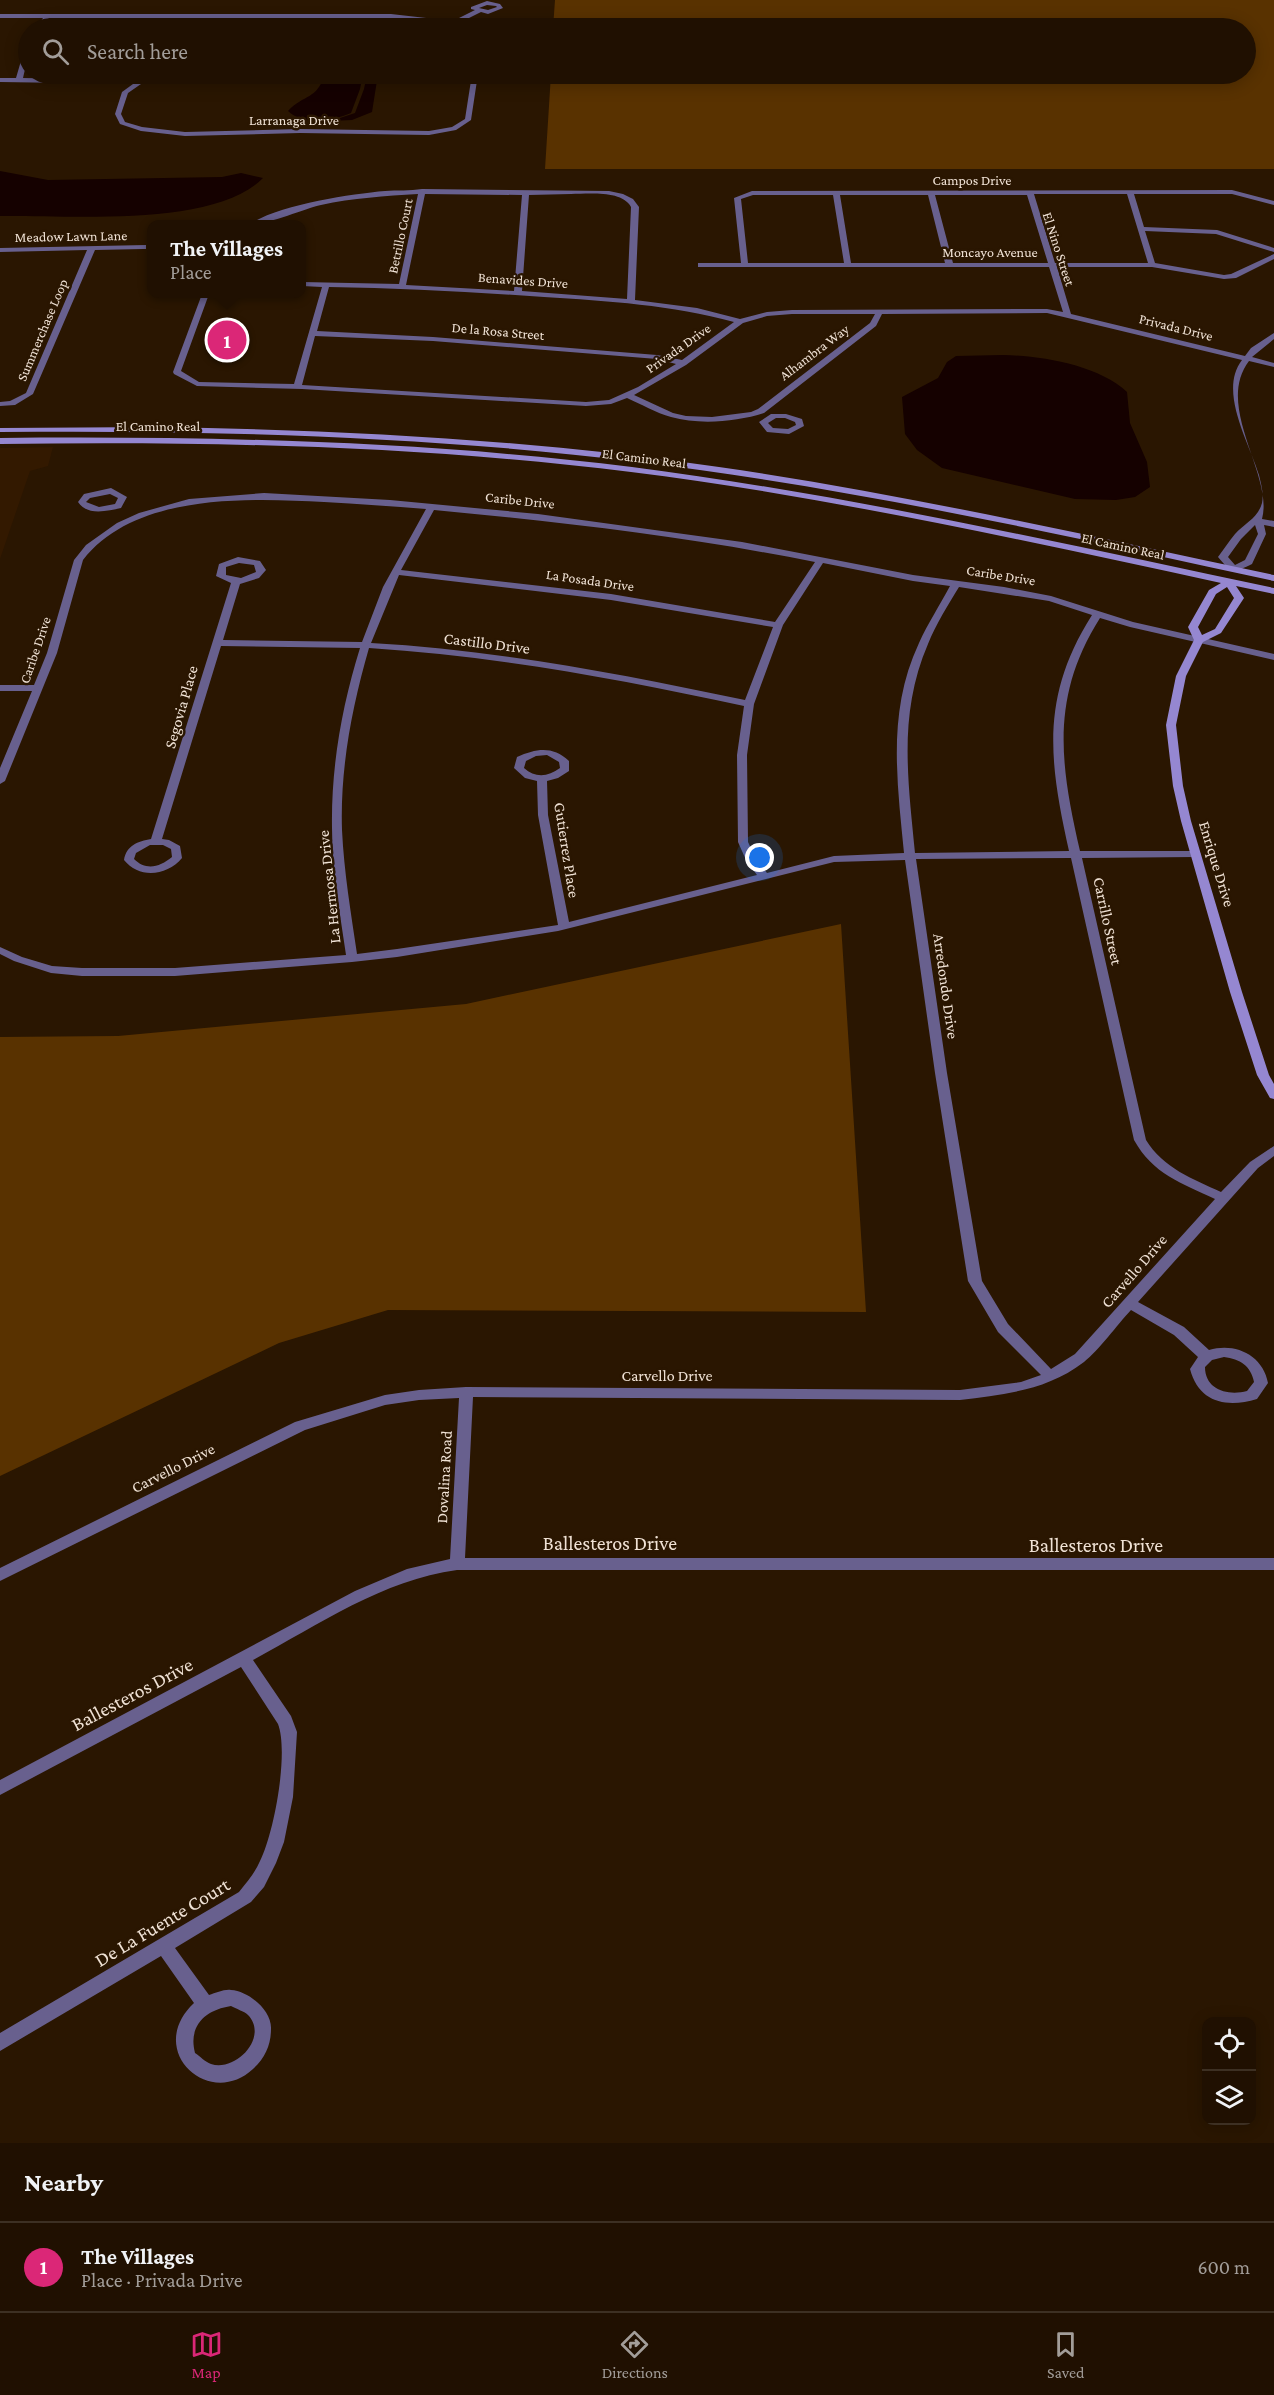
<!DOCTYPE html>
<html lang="en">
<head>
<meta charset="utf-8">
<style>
	body { margin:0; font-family:"Crimson Pro",serif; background:#2d1e10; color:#f1f3f6 }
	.controls { position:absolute; right:18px; bottom:18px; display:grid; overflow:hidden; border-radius:12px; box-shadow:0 3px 15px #0003 }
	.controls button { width:54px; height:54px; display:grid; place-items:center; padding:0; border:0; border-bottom:2px solid #3d3023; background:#201001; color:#f1f3f6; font:30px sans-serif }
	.you { position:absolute; left:760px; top:858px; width:21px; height:21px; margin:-15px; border:4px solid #fff; border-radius:50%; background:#1a73e8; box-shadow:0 0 0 9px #1a73e833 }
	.badge { display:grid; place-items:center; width:39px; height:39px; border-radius:50%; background:#db2777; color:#fff; font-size:20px; font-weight:700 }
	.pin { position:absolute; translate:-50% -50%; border:3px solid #fff; box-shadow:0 2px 6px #0006 }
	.popup { position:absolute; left:147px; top:220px; width:159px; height:78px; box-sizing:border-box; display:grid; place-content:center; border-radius:12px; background:#201001; filter:drop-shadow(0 2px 4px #0005); font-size:20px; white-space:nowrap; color:#a29d99 }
	.popup b { font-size:22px; color:#f1f3f6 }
	.popup::after { content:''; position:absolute; left:50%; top:100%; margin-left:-12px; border:12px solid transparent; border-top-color:#201001 }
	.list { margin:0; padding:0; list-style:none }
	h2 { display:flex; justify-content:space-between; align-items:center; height:78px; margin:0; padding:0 24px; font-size:26px }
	h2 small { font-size:20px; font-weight:400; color:#a29d99 }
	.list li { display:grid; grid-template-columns:39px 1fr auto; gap:18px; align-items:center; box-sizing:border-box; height:90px; padding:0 24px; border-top:2px solid #3d3023 }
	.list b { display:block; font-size:22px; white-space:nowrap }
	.list p { margin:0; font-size:20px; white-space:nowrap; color:#a29d99 }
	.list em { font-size:20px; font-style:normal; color:#a29d99 }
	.icon { flex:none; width:33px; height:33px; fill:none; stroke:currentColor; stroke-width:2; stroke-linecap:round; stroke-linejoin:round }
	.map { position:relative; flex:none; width:1274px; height:2143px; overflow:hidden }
	.search { position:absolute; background:#201001; box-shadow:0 3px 15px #0003; left:18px; right:18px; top:18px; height:66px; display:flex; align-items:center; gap:15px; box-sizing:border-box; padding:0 21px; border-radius:33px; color:#a29d99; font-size:22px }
	.sheet { height:168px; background:#201001 }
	nav { display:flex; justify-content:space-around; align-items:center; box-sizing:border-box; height:84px; border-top:2px solid #3d3023; background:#201001; font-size:16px; color:#a29d99 }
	nav a { display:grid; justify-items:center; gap:3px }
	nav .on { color:#db2777 }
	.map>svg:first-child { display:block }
	.built { fill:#331900 }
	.green { fill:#593200 }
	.water { fill:#150100 }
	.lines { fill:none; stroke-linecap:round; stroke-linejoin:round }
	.street { fill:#68608e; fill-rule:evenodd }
	.secondary { fill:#9587d1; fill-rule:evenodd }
	.labels { text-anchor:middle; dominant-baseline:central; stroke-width:5; stroke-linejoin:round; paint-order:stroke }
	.far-street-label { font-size:14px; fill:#f0e2d5; stroke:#2a1601 }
	.street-label { font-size:16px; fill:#f0e2d5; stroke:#2a1601 }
	.near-street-label { font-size:20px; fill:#f0e2d5; stroke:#2a1601 }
</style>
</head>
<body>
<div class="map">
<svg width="1274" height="2143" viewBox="0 0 1274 2143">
	<rect width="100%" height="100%" fill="#2a1601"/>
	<!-- built -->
	<path class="built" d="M53,447l-5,19 -18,5 -30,88v-111z"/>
	<!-- green -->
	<g class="green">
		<path d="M555,0h719v169h-729l6,-95h695v-46h-693z"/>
		<path d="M841,924l25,388 -478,-2 -109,33 -279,133v-439l118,-1 348,-32z"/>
	</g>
	<!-- water -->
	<g class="water">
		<path d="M325,74h38l-3,15 -9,24c-19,8 -47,13 -63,-2 16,-17 29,-11 37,-37z"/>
		<path d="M367,74h11l-6,38 -20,8 -21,1 24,-8 9,-24z"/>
		<path d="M0,171l48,9 174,-3 19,-4 22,5c-49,50 -195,37 -263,38z"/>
		<path d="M1003,355c39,1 95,10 124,37l3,31 17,39 3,25 -15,10 -19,3 -41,-1 -133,-31 -25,-18 -12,-16 -3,-37 36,-19 9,-16 9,-6z"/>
	</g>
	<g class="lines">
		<!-- street -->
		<g class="street">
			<path d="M487,1l13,3 3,4 -15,6 -7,-2 -26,13 6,3h-8l-19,-5 -43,-5h-342l-7,10h-6l7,-10h-43v-4h391l44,5 14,4 26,-13 -4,-1v-2zM487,5l9,1 1,1 -9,3 -9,-2z"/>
			<path d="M28,45v11l-5,22 128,2 51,-6 -3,2 -48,8h-10l-13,9 -7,21 4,8 17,5 43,5 115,-3 129,2 23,-4 13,-8 7,-45h6l-7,46 -15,10 -27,5 -129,-2 -115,3 -44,-5 -21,-7 -5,-10 7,-22 11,-8 -133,-2v-4h16l9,-31z"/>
			<path d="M422,189l187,2 14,3 10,5 6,8 -4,93 62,8 43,11 27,-7 25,-2 255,-1 16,3 -14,-45h-351v-4h43l-7,-65 18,-7 480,-1 42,11v4l-42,-11h-98l10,33 73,3 57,18v4l-58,-18 -71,-3 10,32 69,12 7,-1 43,-20v5l-38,19 -12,1 -72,-12h-95l14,47 174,42 6,-8 23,-15v6l-22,18 22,6v4l-25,-6c-35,46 25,114 13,158l12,2v6l-10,-2 2,9 -14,30c-19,9 -20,10 -34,-7 6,-8 11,-16 17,-23 10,-11 23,-16 27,-31 2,-10 -1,-19 -3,-28 -10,-33 -41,-84 -17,-115l-195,-47 -165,1 -6,12 -112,87c-28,9 -65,12 -93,4 -15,-4 -30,-13 -44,-19l-16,6 -25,2 -284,-17 -105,-3 -23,-12 -1,-2 29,-78h7l-28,77 18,11 95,2 28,-97 -20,-1v-4l97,2 19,-90c-33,2 -65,4 -97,11 -18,4 -56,21 -71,19 29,-19 100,-30 135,-33 12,-1 25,0 37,-2zM425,194l97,1 -8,96 -108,-6zM571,194c17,0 51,-4 60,13l-4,92 -105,-8 7,-96zM1034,194h93l21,69h-93zM753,195h80l11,68h-96l-7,-64zM840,195h88l17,68h-94zM935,195h92l21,68h-95zM329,287c72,1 143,5 215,10 64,4 128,8 190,25l-52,38 -25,-5 -224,-18 -116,-6zM792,314h83l-5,9 -112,86 -7,3 -39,5 -26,-1 -13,-3 -39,-18 52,-30 57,-42 24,-7zM315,336l118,5 224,18 19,5 -38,23 -29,13 -23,2 -284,-17zM1255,525l3,9 -13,26 -10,5 -7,-8 13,-18z"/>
			<path d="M146,245v4h-3l-48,1 -62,144 -18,11 -15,1v-4l10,-1 16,-8 61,-143 -87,2v-4z"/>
			<path d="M771,414h15l16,5 2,7 -15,8 -22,-2 -8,-10zM776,418h9l10,4 1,3 -8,4 -15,-1 -5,-5z"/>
			<path d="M111,488l16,9 -6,11c-14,3 -34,8 -43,-6l6,-8zM110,494l8,4 -3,6 -16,3 -13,-5 4,-4z"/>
			<path d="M264,493l126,7 148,14 204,28 171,33 91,12 47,9 82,26 141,32v6l-144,-33 -30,-9c-50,79 -40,146 -20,233h116l5,3 -5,3 -114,1 64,282c17,28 47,39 75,52l29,-30 24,-16v10l-16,12 -120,134 46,25 25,23c26,-8 54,5 59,33l-11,16c-30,9 -58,4 -67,-30l8,-12 -24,-22 -43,-25c-14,15 -32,40 -47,52 -38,29 -79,32 -124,38l-487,-3 -8,161h809v12h-817c-74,10 -139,55 -204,90l38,56 6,16 -4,65 -9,45 -8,21 -12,24 -13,15 -76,46 34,47c7,-2 15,-6 22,-5 18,1 41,21 40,39 0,16 -6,29 -18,40 -44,41 -109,-19 -59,-66l-33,-47 -161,95v-18l239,-141c8,-10 16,-19 21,-31 14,-28 29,-108 18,-137l-37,-57 -241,128v-15l355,-189 52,-22 43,-10 9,-161 -40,2 -34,5 -80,25 -305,151v-13l295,-146 90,-27 34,-5 47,-3 494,3 61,-8 20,-7 -43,-43 -30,-51 -33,-208 -30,-213 -71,2 -276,69 -161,26 -45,5 -177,14h-93l-31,-3 -37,-12 -14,-7v-7l22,10 30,9 30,2h93l171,-13c-6,-42 -14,-85 -14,-127 -1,-62 10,-122 28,-180l-139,-2 -59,193 7,1 11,6 2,12c-15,18 -43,21 -58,2 2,-14 14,-19 27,-21l80,-256 -15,-7 3,-12 19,-7 22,4 6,9 -7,8 -19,6 -17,56 139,2 21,-55 43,-78c-34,-3 -68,-5 -102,-7 -76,-4 -189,-9 -241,58l-26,93 -52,128 -5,3v-16l32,-77h-32v-6h34l13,-32 27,-93 12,-15 31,-22 22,-10 50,-14zM434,510c128,12 255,27 381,52l-40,60 -164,-28 -210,-24zM239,563l15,2 2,7 -15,6 -15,-3v-8zM823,563l90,18 37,5c-10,19 -22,37 -31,57 -32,68 -22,138 -15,210l-70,3 -67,17 -11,-14 -8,-17 -1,-87 7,-51 29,-79zM399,575l212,25 162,27 -28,73c-123,-26 -248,-50 -374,-57zM959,587l90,14 43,14c-52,82 -43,146 -23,236l-154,2c-7,-74 -17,-139 13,-209 8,-20 20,-39 31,-57zM369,648c126,8 251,31 375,58l-7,49 1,87 8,18 11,15 -188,47 -21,-107 -1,-34 11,-3 11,-7v-10c-16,-15 -32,-13 -52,-4l-3,11 11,10 12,3 1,34 20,110 -161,24 -40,5c-6,-41 -13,-82 -15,-124 -2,-62 10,-123 27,-182zM547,755l12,7 1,6c-12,9 -25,10 -36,0l2,-7 10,-5zM150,845h13l8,4 1,8c-12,10 -26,14 -38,2l2,-6zM1071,858l63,282c19,34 47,43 81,59l-140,155 -24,15 -43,-45 -26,-43 -35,-208 -31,-214zM1224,1357c16,2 27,9 30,25l-7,9c-19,5 -42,-1 -42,-24l7,-7zM231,2006c5,3 13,5 17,9 21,22 -12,57 -37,49 -6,-2 -11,-8 -16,-11 -7,-27 10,-43 36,-47z"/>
		</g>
		<!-- secondary -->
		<g class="secondary">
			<path d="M160,427c187,3 374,13 559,40 186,27 371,69 555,108v6c-211,-46 -421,-93 -635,-119 -212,-26 -426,-32 -639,-30v-4z"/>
			<path d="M0,438c211,-2 423,3 632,29 217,28 429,76 642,121v6l-38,-8 8,12 -23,35 -18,9 -17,34 -10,49 7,61 8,35 51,171 27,83 5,9v15l-4,-1 -13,-23 -27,-83 -49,-171 -8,-35 -7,-61 10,-49 18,-36 -6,-13 21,-37 12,-7c-195,-42 -391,-86 -590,-111 -210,-26 -420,-31 -631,-28zM1227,587l7,11 -19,31 -13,6 -4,-8 18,-33z"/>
		</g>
	</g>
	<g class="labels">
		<!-- far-street labels -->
		<g class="far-street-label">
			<text x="294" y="120">Larranaga Drive</text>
			<text x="972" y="180">Campos Drive</text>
			<text transform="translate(71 236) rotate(-1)">Meadow Lawn Lane</text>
			<text transform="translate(400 236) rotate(-78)">Betrillo Court</text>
			<text transform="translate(1059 249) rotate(72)">El Nino Street</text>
			<text x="990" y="252">Moncayo Avenue</text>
			<text transform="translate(523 280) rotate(4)">Benavides Drive</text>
			<text transform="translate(1176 327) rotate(14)">Privada Drive</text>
			<text transform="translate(42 330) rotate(-67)">Summerchase Loop</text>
			<text transform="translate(498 331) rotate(5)">De la Rosa Street</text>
			<text transform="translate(678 348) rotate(-35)">Privada Drive</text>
			<text transform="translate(814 352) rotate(-37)">Alhambra Way</text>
			<text x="158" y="426">El Camino Real</text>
			<text transform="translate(644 458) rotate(7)">El Camino Real</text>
			<text transform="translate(520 500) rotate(6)">Caribe Drive</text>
			<text transform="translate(1123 546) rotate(12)">El Camino Real</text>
			<text transform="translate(1001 575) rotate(9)">Caribe Drive</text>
			<text transform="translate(590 580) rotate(8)">La Posada Drive</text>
			<text transform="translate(35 650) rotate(-71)">Caribe Drive</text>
		</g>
		<!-- street labels -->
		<g class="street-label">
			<text transform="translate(487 643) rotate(7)">Castillo Drive</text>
			<text transform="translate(181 707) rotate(-74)">Segovia Place</text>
			<text transform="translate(567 850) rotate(81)">Gutierrez Place</text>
			<text transform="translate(1217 864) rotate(73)">Enrique Drive</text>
			<text transform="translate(329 887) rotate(-96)">La Hermosa Drive</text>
			<text transform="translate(1108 921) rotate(78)">Carrillo Street</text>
			<text transform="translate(946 986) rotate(82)">Arredondo Drive</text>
			<text transform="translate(1134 1271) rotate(-49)">Carvello Drive</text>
			<text x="667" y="1375">Carvello Drive</text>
			<text transform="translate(173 1468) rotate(-27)">Carvello Drive</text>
			<text transform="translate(444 1477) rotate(-87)">Dovalina Road</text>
		</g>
		<!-- near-street labels -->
		<g class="near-street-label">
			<text x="610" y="1543">Ballesteros Drive</text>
			<text x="1096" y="1545">Ballesteros Drive</text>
			<text transform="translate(132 1694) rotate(-28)">Ballesteros Drive</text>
			<text transform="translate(162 1922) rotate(-31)">De La Fuente Court</text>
		</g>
	</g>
</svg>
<div class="controls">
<button><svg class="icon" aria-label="locate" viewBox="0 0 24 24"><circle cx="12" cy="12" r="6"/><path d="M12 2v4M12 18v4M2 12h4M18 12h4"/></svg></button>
<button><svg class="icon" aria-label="layers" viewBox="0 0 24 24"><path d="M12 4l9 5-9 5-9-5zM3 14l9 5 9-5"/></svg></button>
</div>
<div class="you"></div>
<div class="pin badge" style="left:227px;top:340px">1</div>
<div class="popup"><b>The Villages</b>Place</div>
<div class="search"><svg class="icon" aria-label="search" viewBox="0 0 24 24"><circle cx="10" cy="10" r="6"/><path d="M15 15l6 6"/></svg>Search here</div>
</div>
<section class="sheet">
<h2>Nearby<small></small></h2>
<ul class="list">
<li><span class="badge">1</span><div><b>The Villages</b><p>Place · Privada Drive</p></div><em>600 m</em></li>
</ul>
</section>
<nav>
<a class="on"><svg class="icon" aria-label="map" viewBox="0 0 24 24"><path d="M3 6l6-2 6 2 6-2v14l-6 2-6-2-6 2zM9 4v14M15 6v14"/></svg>Map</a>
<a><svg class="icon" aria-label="directions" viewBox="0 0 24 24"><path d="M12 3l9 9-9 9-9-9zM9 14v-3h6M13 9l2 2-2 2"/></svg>Directions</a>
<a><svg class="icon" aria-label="saved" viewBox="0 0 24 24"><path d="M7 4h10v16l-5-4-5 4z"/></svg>Saved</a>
</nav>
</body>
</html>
